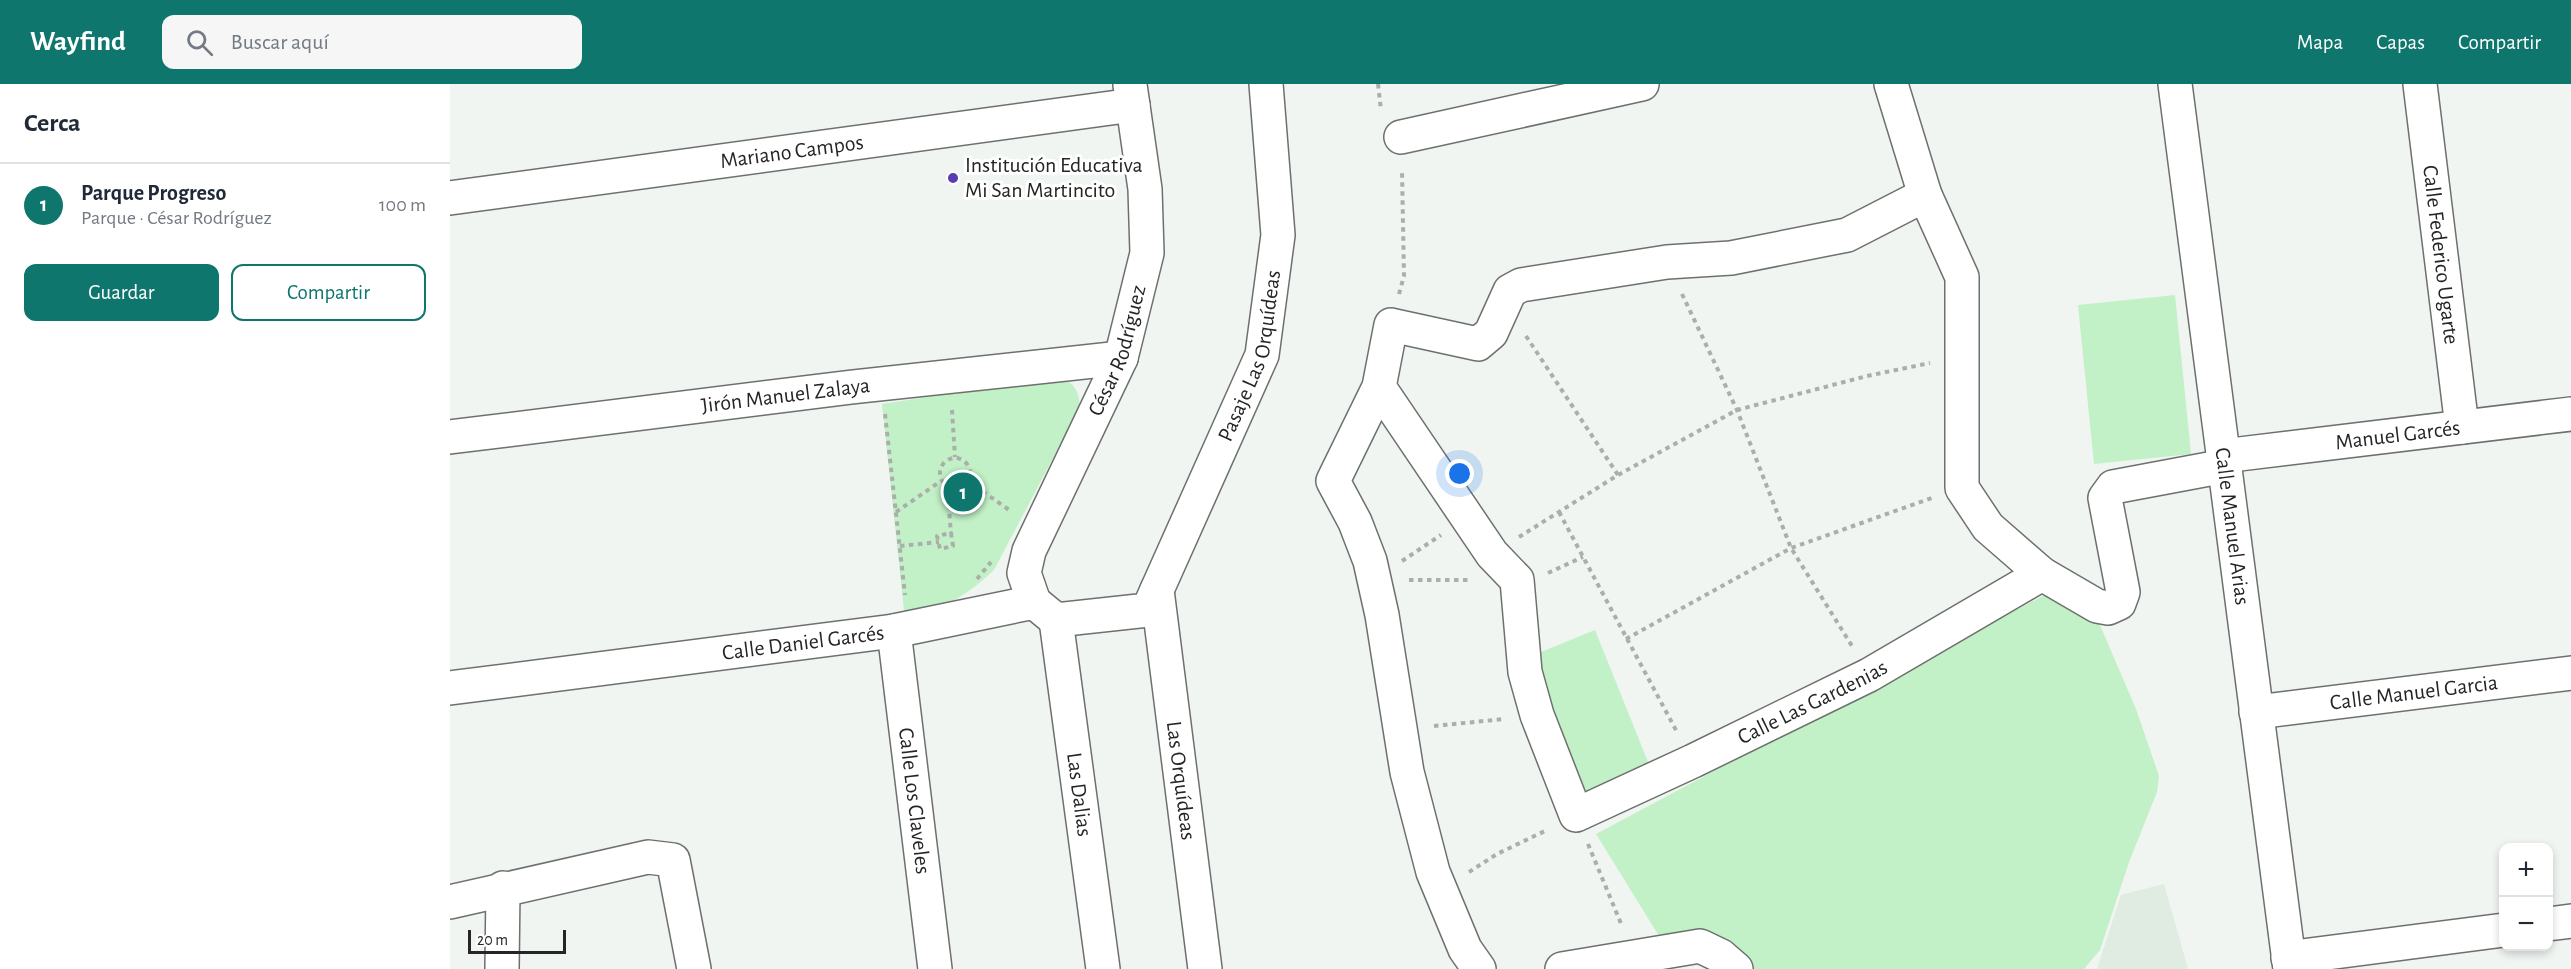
<!DOCTYPE html>
<html lang="es">
<head>
<meta charset="utf-8">
<style>
	body { margin:0; font-family:"Alegreya Sans",sans-serif; background:#f6f6f7; color:#1f2937 }
	.controls { position:absolute; right:18px; bottom:18px; display:grid; overflow:hidden; border-radius:12px; box-shadow:0 3px 9px #0003 }
	.controls button { width:54px; height:54px; display:grid; place-items:center; padding:0; border:0; border-bottom:2px solid #e0e1e3; background:#fff; color:#1f2937; font:30px sans-serif }
	.scale { position:absolute; left:18px; bottom:15px; width:98px; box-sizing:border-box; padding-left:6px; border:3px solid #242524; border-top:0; font-size:16px; line-height:21px; white-space:nowrap; color:#242524; -webkit-text-stroke:4px #fff; paint-order:stroke }
	.you { position:absolute; left:1010px; top:390px; width:21px; height:21px; margin:-15px; border:4px solid #fff; border-radius:50%; background:#1a73e8; box-shadow:0 0 0 9px #1a73e833 }
	.badge { display:grid; place-items:center; width:39px; height:39px; border-radius:50%; background:#0f766e; color:#fff; font-size:20px; font-weight:700 }
	.pin { position:absolute; translate:-50% -50%; border:3px solid #fff; box-shadow:0 2px 6px #0006 }
	.list { margin:0; padding:0; list-style:none }
	h2 { display:flex; justify-content:space-between; align-items:center; height:78px; margin:0; padding:0 24px; font-size:26px }
	h2 small { font-size:20px; font-weight:400; color:#747a83 }
	.list li { display:grid; grid-template-columns:39px 1fr auto; gap:18px; align-items:center; box-sizing:border-box; height:84px; padding:0 24px; border-top:2px solid #e0e1e3 }
	.list b { display:block; font-size:22px; white-space:nowrap }
	.list p { margin:0; font-size:20px; white-space:nowrap; color:#747a83 }
	.list em { font-size:20px; font-style:normal; color:#747a83 }
	.actions { display:flex; gap:12px; padding:18px 24px }
	.actions a { flex:1; padding:14px 0; border:2px solid #0f766e; border-radius:12px; text-align:center; font-size:21px; color:#0f766e }
	.actions .main { background:#0f766e; color:#fff }
	.icon { flex:none; width:33px; height:33px; fill:none; stroke:currentColor; stroke-width:2; stroke-linecap:round; stroke-linejoin:round }
	.map { position:relative; flex:none; width:2121px; height:885px; overflow:hidden }
	header { display:flex; align-items:center; gap:36px; box-sizing:border-box; height:84px; padding:0 30px; background:#0f766e; color:#fff }
	header strong { font-size:28px }
	nav { display:flex; gap:33px; margin-inline-start:auto; font-size:21px }
	.search { width:420px; height:54px; background:#f6f6f7; display:flex; align-items:center; gap:15px; box-sizing:border-box; padding:0 21px; border-radius:12px; color:#747a83; font-size:22px }
	main { display:flex }
	aside { flex:1; background:#fff }
	.map>svg:first-child { display:block }
	.built { fill:#e0ebe1 }
	.green { fill:#c2f0c7 }
	.lines { fill:none; stroke-linecap:round; stroke-linejoin:round }
	.minor-casing { stroke:#6d716d; stroke-width:36 }
	.path { stroke:#abafac; stroke-width:4; stroke-dasharray:4.5 4.5; stroke-linecap:butt }
	.minor { stroke:#fff; stroke-width:33 }
	.poi-dot { fill:#573cb4; stroke:#fff; stroke-width:2 }
	.labels { text-anchor:middle; dominant-baseline:central; stroke-width:6; stroke-linejoin:round; paint-order:stroke }
	.street-label { font-size:22px; fill:#242524; stroke:#fff }
	.poi-label { font-size:22px; fill:#242524; stroke:#fff; text-anchor:start }
</style>
</head>
<body>
<header>
<strong>Wayfind</strong>
<div class="search"><svg class="icon" aria-label="search" viewBox="0 0 24 24"><circle cx="10" cy="10" r="6"/><path d="M15 15l6 6"/></svg>Buscar aquí</div>
<nav><a>Mapa</a><a>Capas</a><a>Compartir</a></nav>
</header>
<main>
<aside>
<h2>Cerca<small></small></h2>
<ul class="list">
<li><span class="badge">1</span><div><b>Parque Progreso</b><p>Parque · César Rodríguez</p></div><em>100 m</em></li>
</ul>
<div class="actions"><a class="main">Guardar</a><a>Compartir</a></div>
</aside>
<div class="map">
<svg width="2121" height="885" viewBox="0 0 2121 885">
	<rect width="100%" height="100%" fill="#f0f5f1"/>
	<!-- built -->
	<path class="built" d="M1714,800l24,85h-91l24,-74z"/>
	<!-- green -->
	<g class="green">
		<path d="M1725,211l16,159 -97,10 -16,-159z"/>
		<path d="M607,293c16,4 22,13 23,30l-86,163c-32,30 -49,36 -89,50l-23,-216z"/>
		<path d="M1602,507l39,22 9,12 36,84 23,67 -2,16 -28,70 -29,88 -16,19h-347l-29,-31 -49,-2 -63,-102z"/>
		<path d="M1145,546l55,137 -71,28 -55,-136z"/>
	</g>
	<g class="lines">
		<!-- minor casing -->
		<g class="minor-casing">
			<g id="minor">
				<path d="M1441,0l34,111 37,82v211l26,39 54,47 55,32 11,2 11,-5 4,-11 -18,-94 8,-11 112,-21"/>
				<path id="s1" d="M1725,0l115,885"/>
				<path id="s2" d="M1970,0l42,343"/>
				<path d="M951,53l241,-53"/>
				<path id="s3" d="M0,114l683,-93"/>
				<path id="s4" d="M929,303l113,167 25,26 8,92 12,43 39,100 117,-54 176,-86 173,-101"/>
				<path id="s5" d="M0,353l402,-50 269,-29"/>
				<path id="s6" d="M1773,372l348,-42"/>
				<path id="s7" d="M707,506l48,379"/>
				<path id="s8" d="M584,518l-10,-29 5,-22 92,-193 26,-105 -2,-64 -15,-104"/>
				<path id="s9" d="M606,536l47,349"/>
				<path id="s10" d="M444,547l41,338"/>
				<path id="s11" d="M0,604l444,-57 140,-29 22,18 92,-10 114,-255 16,-120 -12,-151"/>
				<path id="s12" d="M1806,628l315,-39"/>
				<path d="M0,818l198,-45 25,3 21,109"/>
				<path d="M2098,840l23,-3"/>
				<path d="M1838,874l216,-28"/>
				<path d="M52,885l1,-81"/>
				<path d="M1029,885l-14,-20 -32,-77 -26,-100 -25,-157 -12,-54 -15,-39 -22,-41 46,-94 12,-62 87,19 13,-11 19,-42 11,-6 146,-23 64,-4 116,-23 78,-40"/>
				<path d="M1112,885l138,-23 21,10 15,13"/>
			</g>
		</g>
		<!-- path -->
		<g class="path">
			<path d="M928,0l3,26"/>
			<path d="M949,210l5,-18 -2,-106"/>
			<path d="M1232,210l55,116 54,138 61,98"/>
			<path d="M1076,252l92,139"/>
			<path d="M502,326l3,47"/>
			<path d="M435,330l20,181"/>
			<circle cx="505" cy="389" r="15"/>
			<path d="M518,397l44,31"/>
			<path d="M497,403l4,46"/>
			<path d="M446,428l45,-31"/>
			<path d="M1109,428l118,220"/>
			<path d="M501,449l2,13 -13,3 -3,-13z"/>
			<path d="M1069,453l99,-62 119,-65 130,-34 63,-13"/>
			<path d="M450,462l39,-4"/>
			<path d="M952,477l39,-26"/>
			<path d="M1098,489l35,-16"/>
			<path d="M527,495l14,-17"/>
			<path d="M959,496h61"/>
			<path d="M1176,555l165,-91 141,-50"/>
			<path d="M984,642l70,-7"/>
			<path d="M1138,760l34,82"/>
			<path d="M1019,788l28,-18 50,-24"/>
		</g>
		<!-- minor -->
		<use href="#minor" class="minor"/>
	</g>
	<!-- markers -->
	<circle class="poi-dot" cx="503" cy="94" r="6"/>
	<g class="labels">
		<!-- street labels -->
		<g class="street-label">
			<text stroke="none"><textPath href="#s3" startOffset="345">Mariano Campos</textPath></text>
			<text stroke="none"><textPath href="#s2" startOffset="172">Calle Federico Ugarte</textPath></text>
			<text stroke="none"><textPath href="#s8" startOffset="273">César Rodríguez</textPath></text>
			<text stroke="none"><textPath href="#s11" startOffset="987">Pasaje Las Orquídeas</textPath></text>
			<text stroke="none"><textPath href="#s5" startOffset="338">Jirón Manuel Zalaya</textPath></text>
			<text stroke="none"><textPath href="#s6" startOffset="176">Manuel Garcés</textPath></text>
			<text stroke="none"><textPath href="#s1" startOffset="446">Calle Manuel Arias</textPath></text>
			<text stroke="none"><textPath href="#s11" startOffset="356">Calle Daniel Garcés</textPath></text>
			<text stroke="none"><textPath href="#s12" startOffset="159">Calle Manuel Garcia</textPath></text>
			<text stroke="none"><textPath href="#s4" startOffset="744">Calle Las Gardenias</textPath></text>
			<text stroke="none"><textPath href="#s7" startOffset="192">Las Orquídeas</textPath></text>
			<text stroke="none"><textPath href="#s9" startOffset="176">Las Dalias</textPath></text>
			<text stroke="none"><textPath href="#s10" startOffset="171">Calle Los Claveles</textPath></text>
		</g>
		<!-- poi labels -->
		<g class="poi-label">
			<text x="515" y="81">Institución Educativa<tspan x="515" dy="25">Mi San Martincito</tspan></text>
		</g>
	</g>
</svg>
<div class="controls">
<button>+</button>
<button>−</button>
</div>
<div class="scale">20 m</div>
<div class="you"></div>
<div class="pin badge" style="left:513px;top:408px">1</div>
</div>
</main>
</body>
</html>
